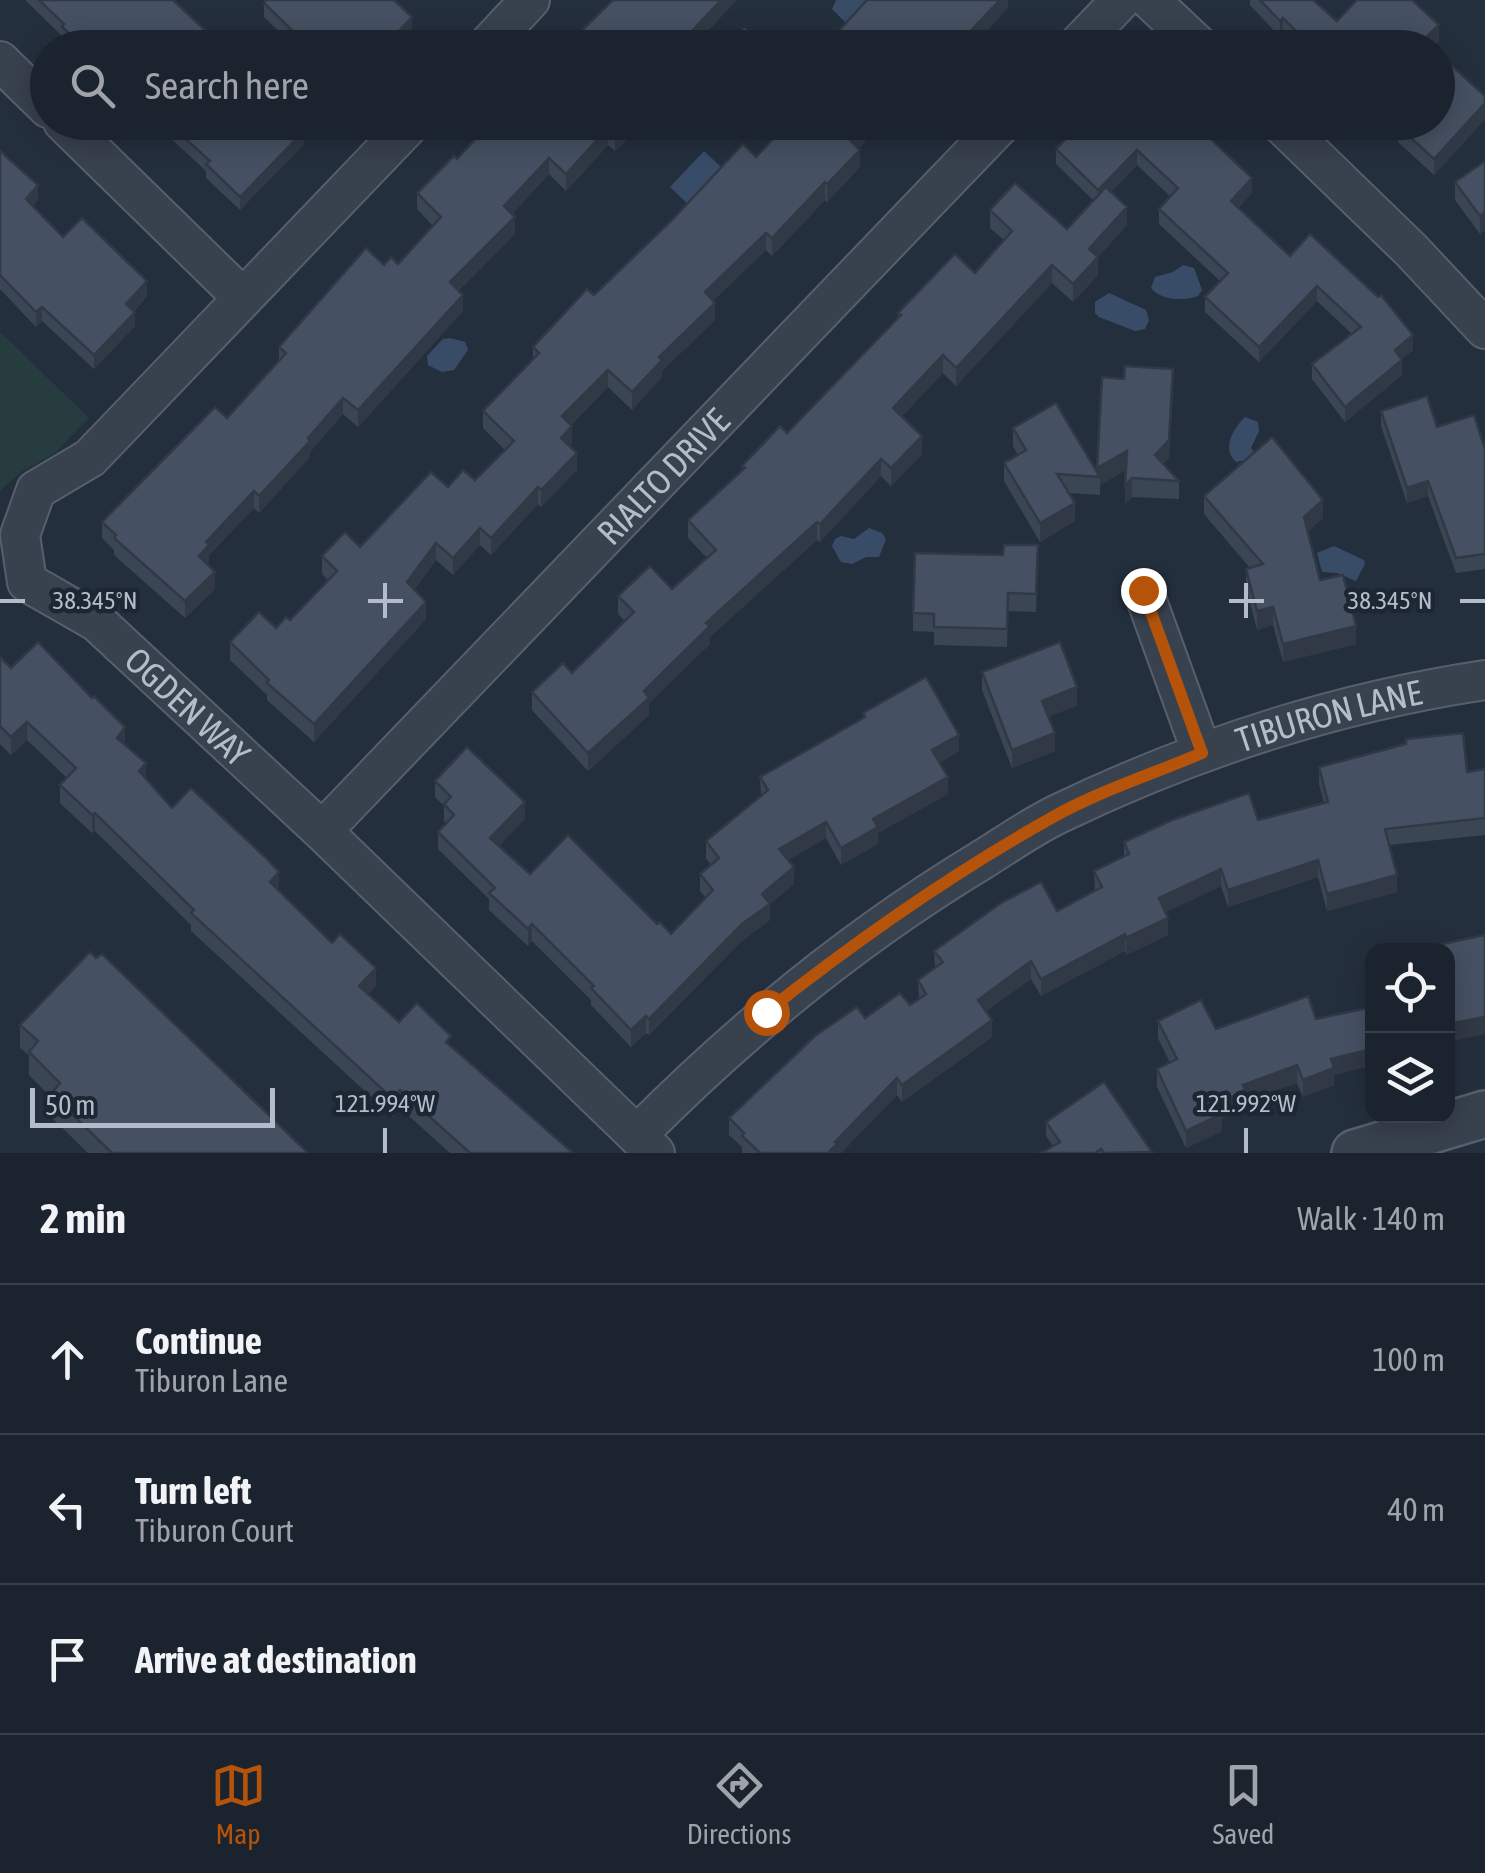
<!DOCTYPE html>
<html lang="en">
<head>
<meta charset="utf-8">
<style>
	body { margin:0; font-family:"Asap Condensed",sans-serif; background:#282f3a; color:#f1f3f6 }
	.controls { position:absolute; right:30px; bottom:30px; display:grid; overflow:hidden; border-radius:20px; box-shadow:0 5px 25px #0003 }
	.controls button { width:90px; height:90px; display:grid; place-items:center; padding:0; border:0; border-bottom:2px solid #39404a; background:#1b232e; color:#f1f3f6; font:50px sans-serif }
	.scale { position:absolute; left:30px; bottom:25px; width:245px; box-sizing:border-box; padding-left:10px; border:5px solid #b4bcc9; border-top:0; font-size:28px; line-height:35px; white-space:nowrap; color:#b4bcc9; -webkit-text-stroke:8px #1d2633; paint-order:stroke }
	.stop { position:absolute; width:30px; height:30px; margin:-22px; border:8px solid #b45309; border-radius:50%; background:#fff }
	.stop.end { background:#b45309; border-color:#fff; box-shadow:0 2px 10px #0008 }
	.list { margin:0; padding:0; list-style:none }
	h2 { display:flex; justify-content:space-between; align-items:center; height:130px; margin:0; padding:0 40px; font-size:42px }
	h2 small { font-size:32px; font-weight:400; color:#a0a4aa }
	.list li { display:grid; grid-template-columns:65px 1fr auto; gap:30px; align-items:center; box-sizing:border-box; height:150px; padding:0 40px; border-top:2px solid #39404a }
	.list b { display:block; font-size:38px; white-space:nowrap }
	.list p { margin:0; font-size:32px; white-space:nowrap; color:#a0a4aa }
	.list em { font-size:32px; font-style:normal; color:#a0a4aa }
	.icon { flex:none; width:55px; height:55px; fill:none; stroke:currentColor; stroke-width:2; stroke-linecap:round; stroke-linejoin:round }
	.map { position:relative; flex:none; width:1485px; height:1153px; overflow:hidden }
	.search { position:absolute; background:#1b232e; box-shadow:0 5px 25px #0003; left:30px; right:30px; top:30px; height:110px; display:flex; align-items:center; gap:25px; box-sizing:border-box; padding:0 35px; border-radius:55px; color:#a0a4aa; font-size:38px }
	.sheet { height:580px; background:#1b232e }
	nav { display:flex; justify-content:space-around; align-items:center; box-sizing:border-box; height:140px; border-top:2px solid #39404a; background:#1b232e; font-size:28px; color:#a0a4aa }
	nav a { display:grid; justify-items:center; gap:5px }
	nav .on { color:#b45309 }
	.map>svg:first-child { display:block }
	.green { fill:#263c3f }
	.water { fill:#394c67 }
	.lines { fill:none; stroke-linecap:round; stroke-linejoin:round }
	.minor-casing { stroke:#565f6c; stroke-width:42 }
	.tertiary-casing { stroke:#565f6c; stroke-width:50 }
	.minor { stroke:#38414e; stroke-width:38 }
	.tertiary { stroke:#38414e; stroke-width:45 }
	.wall { fill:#3b4654 }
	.shaded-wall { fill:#303945 }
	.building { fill:#455162; stroke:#303945; stroke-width:2.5 }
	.route { stroke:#b45309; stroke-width:12 }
	.ticks { fill:none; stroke:#b4bcc9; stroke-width:4 }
	.labels { text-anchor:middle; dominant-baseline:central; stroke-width:9; stroke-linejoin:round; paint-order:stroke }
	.street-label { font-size:35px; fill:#b4bcc9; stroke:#1d2633 }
	.ticks-label { font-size:25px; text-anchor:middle; fill:#b4bcc9; stroke:#1d2633; stroke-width:9; stroke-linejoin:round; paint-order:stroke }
</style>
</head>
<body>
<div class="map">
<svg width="1485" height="1153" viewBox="0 0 1485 1153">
	<rect width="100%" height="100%" fill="#242f3e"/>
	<!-- green -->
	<path class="green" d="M0,332l89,86 -35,36 -32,17 -22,20z"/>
	<!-- water -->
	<g class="water">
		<path d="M836,0h39l-28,24 -15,-15z"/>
		<path d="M744,28l14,7 6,12h-38z"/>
		<path d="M704,151l19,18 -34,36 -19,-18z"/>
		<path d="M1183,265l11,3 8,22 -4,6c-13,5 -37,5 -47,-8l4,-11 18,-5z"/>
		<path d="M1109,293l37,17 3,10 -4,9 -10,2 -36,-14 -4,-4v-11z"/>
		<path d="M450,338l15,4 3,8 -14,20 -12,2 -14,-7 -1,-9 16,-17z"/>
		<path d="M1245,417l13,5 1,9 -8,17 4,5 -4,6 -15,3c-15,-14 -2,-34 9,-45z"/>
		<path d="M869,528l13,5 4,6 -7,18h-13l-14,7 -11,-2 -9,-16 3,-7 6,-3 13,3z"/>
		<path d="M1334,546l30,14 1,4 -9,17 -19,-8 -15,-1 -5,-19z"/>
	</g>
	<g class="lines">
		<!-- minor casing -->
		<g class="minor-casing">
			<g id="minor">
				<path d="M1150,0l51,48"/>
				<path d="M485,48l45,-48"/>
				<path d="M1075,48l46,-48"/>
				<path d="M0,61l48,47"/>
				<path d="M63,122l180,176"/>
				<path id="s1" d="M412,122l-322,336 -54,32 -16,45 7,47 70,40 225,209 333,322"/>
				<path d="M1279,122l132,128 74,79"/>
				<path d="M1143,590l59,163"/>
				<path id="s2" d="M322,831l681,-709"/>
				<path id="s3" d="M637,1135c104,-105 216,-197 343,-274 26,-16 51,-34 78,-47 135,-65 280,-112 427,-134"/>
			</g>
		</g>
		<!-- tertiary casing -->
		<g class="tertiary-casing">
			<path id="tertiary" d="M1355,1153l130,-39"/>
		</g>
		<!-- minor -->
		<use href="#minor" class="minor"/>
		<!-- tertiary -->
		<use href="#tertiary" class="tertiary"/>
	</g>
	<!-- wall -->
	<g class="wall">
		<path d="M25,0h148l34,46 -1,2h-136l-8,-8v-4z"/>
		<path d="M1250,0h63l24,21 102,20 -7,7h-135l-14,-14 -3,3 -30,-32z"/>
		<path d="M264,3l148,28 -15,17h-101l-32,-31z"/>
		<path d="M1485,96v23l-51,56 -36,-33v-16z"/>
		<path d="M153,122h142l9,22 -64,66 -34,-32v-7z"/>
		<path d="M644,122l-29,29 -7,-6 -42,46 -17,-17 -37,40 3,20 -56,56 4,21 -105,116 -15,-13 -33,38v5l-51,56 -5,-5 -45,47v6l-2,2 8,26 -30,29 -71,-63v-5l-12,-12v-16l125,-104 52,-58v-13l105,-82 14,-1 35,-38 -16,-17v-16l40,-34z"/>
		<path d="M1082,122l170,71 -14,15 52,48 123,94 -11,9v16l-57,47 -33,-43v-15l40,-30 -35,-33 -58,61 -54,-50v-15l15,-16 -61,-57v-15l12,-12 -34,-32 -26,27 16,33 -29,32v18l-25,27 -21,-19 -96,103 -13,-13 -41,43 20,38 -31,32 -10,-10 -61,66 -3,-2 -107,97v7l-61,59v12l-61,56 -56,-61v-18l40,-19 53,-52 -7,-7v-18l54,-7 35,-31 -19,-20v-18l54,-50v-4l45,-33 111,-115v-5l77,-40 29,-33 -14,-12v-18l77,19 27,-28 -38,-37v-15z"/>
		<path d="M858,149l2,18 -33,35 -2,-2 -53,56 -6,-6 -53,51 2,19 -53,51v6l-30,33 -24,-23 -37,38 1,19 -2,2 7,24 -36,37 -3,-3 -47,51 -11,-10 -27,30 -17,-15 -22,30 12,29 -112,123 -47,-42v-5l-37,-35v-18l46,-14 14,-8 38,-40 -6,-6v-18l38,-9 88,-60 27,-7 30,-30 -22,-22v-17l50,-51v-13l223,-190z"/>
		<path d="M0,151l38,49 -5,6 30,31 84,59 -13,15 1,15 -41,43 -52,-48 -6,6 -36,-38z"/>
		<path d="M1485,161v69l-5,4 -25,-34v-18z"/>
		<path d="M1173,387l-4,71 -6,6 16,17v18l-47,-2 -7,7 1,-34 -26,15v10l-31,-2 6,28 -35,21 -36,-61v-18l14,-8 -5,-9v-18l84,44z"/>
		<path d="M1381,411l56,16 48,22v120l-29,4 -28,-77 -21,7 -26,-77z"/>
		<path d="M1204,496l119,22 -16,14 13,48 36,64 -73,18 -10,-37 -16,5 -11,-43v-18l4,-1 -46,-54z"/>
		<path d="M1038,545l-2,67 -28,-1 -1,36 -73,-2v-13l-21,-1v-18l90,-58z"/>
		<path d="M0,657l11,11 114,77 21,33 26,30 107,82 97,96 -8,8 31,28 52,25 122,106h-123l-50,-45 -7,9 -202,-186v-6l-96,-94 -3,2 -32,-30v-18l7,-7 -40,-38 -16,15 -11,-11z"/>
		<path d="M982,672l95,34 -28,10 6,35 -43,17 -30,-78z"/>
		<path d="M863,713l96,38 -20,12 9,31 -70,39v11l-37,21 -15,-27 -38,22 6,24 -24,20v16l-28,21 -93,94 -3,-2 -15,14 -40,-42v-5l-59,-59 -4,5 -39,-36v-11l-51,-50v-17l8,-9 -2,-2v-15l-9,-9v-16l90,38 -27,27 32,28 127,50 14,10 35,-36 -6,-7v-17l11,-9 -5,-7v-17l55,-46 -1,-18 103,-58z"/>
		<path d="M1319,767l148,5 18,-3v66l-96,10 8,47 -70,19 -9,-34 -90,30 -7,-21 -55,26 2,23 -42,20 -1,-4 -84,45 -10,-17 -45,32 6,26 -90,65 -5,-7 -56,58h-99v-6l-13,-12v-17l136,-100 45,-13 9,-6 -1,-19 17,-12 -1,-17 123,-40 38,-21 -1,-19 30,-14v-15l134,-22 66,-17 -5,-19z"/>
		<path d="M1158,1021l58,8 118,46v10l-31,12 -6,-14 -52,18v6l-23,12v12l-36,17 -29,-61v-18l13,-6 -12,-25z"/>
		<path d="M20,1025l288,128h-220l-37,-36v-20l-22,-22v-20l-9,-7z"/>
		<path d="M1046,1122l106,31h-111l12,-7 -7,-10z"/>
	</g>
	<!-- shaded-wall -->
	<g class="shaded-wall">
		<path d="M721,0h16l-45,48h-16z"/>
		<path d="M1000,0h8v8l-37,40h-17z"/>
		<path d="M412,17v14l-15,17h-14z"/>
		<path d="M1283,18v16l-3,3v-16z"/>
		<path d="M1439,25v16l-7,7 -9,-8z"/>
		<path d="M207,32v14l-1,2h-10v-4z"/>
		<path d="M1485,103v16l-51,56v-16z"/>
		<path d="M627,122h17l-29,29v-16z"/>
		<path d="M866,122h17l-33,36v-18z"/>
		<path d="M608,128v17l-42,46v-17z"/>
		<path d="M304,131v13l-64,66v-13z"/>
		<path d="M860,150v17l-33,35v-18z"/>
		<path d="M1137,150v15l-39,40v-15z"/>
		<path d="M549,158v16l-45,49v-17z"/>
		<path d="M1252,178v15l-21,23v-15z"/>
		<path d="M825,182v18l-53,56v-18z"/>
		<path d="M38,185v15l-12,13v-14z"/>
		<path d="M1127,207v18l-38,42v-18z"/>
		<path d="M1485,212v18l-5,4v-18z"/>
		<path d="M515,217v17l-65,64v-16z"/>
		<path d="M766,233v17l-61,59v-17z"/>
		<path d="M1098,257v18l-25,27v-18z"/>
		<path d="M1052,265v18l-96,103v-18z"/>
		<path d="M147,281v15l-21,22v-14z"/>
		<path d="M1317,286v15l-58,61v-15z"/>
		<path d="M463,295v16l-105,116v-17z"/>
		<path d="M715,303v17l-53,51v6l-30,33v-18l27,-35z"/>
		<path d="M42,307v14l-6,6v-15z"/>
		<path d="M135,312v14l-41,43v-14z"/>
		<path d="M1413,335v15l-18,15v-15z"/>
		<path d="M943,355v18l-50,53v-18z"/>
		<path d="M1402,360v15l-57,47v-15z"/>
		<path d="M1173,369l-4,89 -14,15v-18z"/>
		<path d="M608,370v17l-46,47v-18z"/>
		<path d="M343,398v16l-33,38v5l-51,56v-17z"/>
		<path d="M572,426v18l-11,11v-17z"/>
		<path d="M922,436v18l-31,32v-18z"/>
		<path d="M1127,451v18l-27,16v-8l-3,-1v-8z"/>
		<path d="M577,453v17l-36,37v-17z"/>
		<path d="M881,459v17l-61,66v-18z"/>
		<path d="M1132,478v19l-7,7v-18z"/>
		<path d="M1428,481v15l-21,7v-15z"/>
		<path d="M538,487v17l-47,51v-17z"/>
		<path d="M254,491v17l-45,47v6l-10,11v-16l7,-14z"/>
		<path d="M1323,500v18l-19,17v-18z"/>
		<path d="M1075,503v18l-35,21v-19z"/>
		<path d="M817,522v18l-107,97v7l-61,59v12l-61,56v-18l118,-130z"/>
		<path d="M480,528v17l-27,30v-17z"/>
		<path d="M436,543v17l-29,39v-17z"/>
		<path d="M215,572v17l-30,29v-17z"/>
		<path d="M426,602v17l-112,123v-18z"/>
		<path d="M1273,607v18l-16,5v-19z"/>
		<path d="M1356,626v18l-73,18v-18z"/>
		<path d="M1077,687v19l-35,13v-18z"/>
		<path d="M27,722v18l-16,15v-18z"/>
		<path d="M125,727v18l-8,-7z"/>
		<path d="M1055,733v18l-43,17v-18z"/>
		<path d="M959,735v16l-27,16v-17z"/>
		<path d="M146,763v18l-7,-10z"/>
		<path d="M948,777v17l-70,39v11l-37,21v-17l32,-29z"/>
		<path d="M525,802v17l-35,36v-17z"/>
		<path d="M95,813v18l-3,2v-18z"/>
		<path d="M826,822v16l-47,28v-17z"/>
		<path d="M1318,860v17l-90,30v-17z"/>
		<path d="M794,867v17l-24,20v16l-28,21 -93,94v-16l113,-125z"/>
		<path d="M1221,869v17l-62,29v-17z"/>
		<path d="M279,872v18l-9,-8z"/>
		<path d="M1397,875v17l-70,19v-17z"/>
		<path d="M1168,918v17l-42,20v-17z"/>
		<path d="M532,924v17l-4,5v-17z"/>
		<path d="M1125,934v17l-84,45v-17z"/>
		<path d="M1031,961v18l-53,38v-17z"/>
		<path d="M376,968v18l-17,18v-18z"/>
		<path d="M646,1016v17l-15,14v-17z"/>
		<path d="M1485,1017v17l-37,8v-18z"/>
		<path d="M992,1020v17l-90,65v-17z"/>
		<path d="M1372,1049v17l-38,9v10l-31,12v-17l28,-21z"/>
		<path d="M1297,1065v18l-52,18v6l-23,12v12l-36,17v-17l31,-27 26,-19z"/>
		<path d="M897,1078v17l-56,58h-13l7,-11z"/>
		<path d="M400,1090v18l-7,9v-18z"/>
	</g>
	<!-- building -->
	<g class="building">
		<path d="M39,0h134l34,32 -11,12 3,4h-114l-23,-21 2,-3z"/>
		<path d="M266,0h128l18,17 -29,31h-73l-46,-45z"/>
		<path d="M613,0h108l-45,48h-105l-3,-4z"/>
		<path d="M867,0h133l-46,48h-128l-1,-2z"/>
		<path d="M1260,0h53l24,21 20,-21h55l27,25 -16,15 9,8h-119l-30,-30 -3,3z"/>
		<path d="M1438,53l47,43v7l-51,56 -36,-33 3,-4h37z"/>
		<path d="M167,122h128l9,9 -64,66 -34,-33 4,-3z"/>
		<path d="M491,122h136l-12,13 -7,-7 -42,46 -17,-16 -45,48 11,11 -65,65 13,13 -105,115 -15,-12 -35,40 2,3 -51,55 -5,-5 -48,51 3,3 -10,11 16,16 -30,29 -71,-63 2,-3 -14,-13 113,-115 12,11 59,-65 -7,-6 87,-99 18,17 7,-8 7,7 43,-47 -24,-24 37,-37 3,3z"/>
		<path d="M789,122h77l-16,18 10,10 -33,34 -2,-2 -53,56 -6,-5 -61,59 10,11 -56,54 3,3 -30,32 -24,-22 -46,46 10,10 -11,12 16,15 -36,37 -3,-3 -47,51 -11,-10 -27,30 -17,-15 -29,39 19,20 -112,122 -47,-41 2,-3 -39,-38 29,-30 17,16 10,-11 4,3 47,-49 -15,-15 23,-24 15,15 71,-75 17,15 15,-17 12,10 39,-39 -31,-30 56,-58 -6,-6 54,-58 7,6 78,-75 71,-76 13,13z"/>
		<path d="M1082,122h111l59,56 -21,23 59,55 20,-22 68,63 3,-2 32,40 -18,15 7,10 -57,47 -33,-43 49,-37 -44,-41 -58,61 -54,-50 23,-24 -69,-64 19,-21 -41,-38 -39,40 -42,-41z"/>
		<path d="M0,151l38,34 -12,14 37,38 19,-19 65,63 -21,23 9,8 -41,43 -52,-48 -6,5 -36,-37z"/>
		<path d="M1485,161v51l-5,4 -25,-34z"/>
		<path d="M1015,183l52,46 39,-42 21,20 -38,42 9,8 -25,27 -21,-19 -96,103 -13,-13 -50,53 29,28 -31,32 -10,-9 -61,65 -3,-2 -111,101 4,3 -66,65 5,7 -61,55 -56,-61 31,-29 9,10 62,-61 -16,-16 32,-30 22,23 44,-39 -28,-30 57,-52 -3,-2 38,-40 7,7 114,-118 -3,-2 57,-59 20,19 37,-42 -22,-21z"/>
		<path d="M1125,366l48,3 -4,71 -14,15 24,26 -47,-3 -7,8 2,-35 -30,17 5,-91 22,2z"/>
		<path d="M1427,396l10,31 37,-12 11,34v105l-29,4 -28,-77 -21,7 -26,-77z"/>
		<path d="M1056,403l44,74 -43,-3 18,29 -35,20 -36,-60 22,-13 -13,-22z"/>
		<path d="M1272,437l51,63 -19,17 16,63 23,-5 13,51 -73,18 -10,-37 -16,4 -11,-42 17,-5 -59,-68z"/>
		<path d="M1004,545h34l-2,49 -28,-1 -1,36 -73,-2v-13l-21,-1 2,-60 88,2z"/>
		<path d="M38,642l54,56 2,-2 31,31 -8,11 29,25 -7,8 33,37 19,-20 74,69 14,15 -9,10 62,61 8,-9 36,34 -17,18 40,36 18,-19 34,33 -5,6 127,111h-103l-70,-63 -7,9 -202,-186 3,-3 -99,-97 -3,2 -32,-30 16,-17 -49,-46 -16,15 -11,-11v-69l11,11z"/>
		<path d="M1060,642l17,45 -35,14 13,32 -43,17 -30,-78z"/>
		<path d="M926,677l33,58 -27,15 16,27 -75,42 5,8 -37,21 -15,-26 -47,27 15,18 -32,27 8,10 -28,20 -93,95 -3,-3 -15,14 -40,-42 3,-2 -62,-62 -4,5 -39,-36 6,-5 -57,-56 16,-17 -10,-11 7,-7 -16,-16 32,-34 58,55 -35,36 40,36 38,-39 89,89 3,-2 11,12 42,-44 -13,-16 19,-16 -13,-17 62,-51 -8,-13 105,-60 -2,-4z"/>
		<path d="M1463,733l4,39 18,-3v49l-100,11 12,46 -70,19 -9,-34 -90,30 -7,-21 -62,29 9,20 -42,20 -1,-4 -84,45 -10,-18 -53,39 14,20 -90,65 -5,-7 -62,64 3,1 -10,10h-68l-18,-17 2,-3 -15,-15 86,-82 42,-29 8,11 35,-25 10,12 16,-11 -8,-14 25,-18 -9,-11 67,-48 40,-21 16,29 45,-24 -8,-16 35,-17 -5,-12 48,-22 77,-27 9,27 70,-18 -9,-35 87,-23v-5z"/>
		<path d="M1485,935v82l-37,7v-74h-9l-1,-5z"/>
		<path d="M90,952l6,6 6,-4 206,199h-196l-61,-59 9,-11 -31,-31 9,-11 -18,-16z"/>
		<path d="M1308,996l8,23 56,-12v42l-41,10 3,9 -31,12 -6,-15 -54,20 2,5 -28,14 5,10 -36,17 -29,-62 20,-10 -19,-38 43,-21 15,29z"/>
		<path d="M1104,1082l48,70 -48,1 -3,-4 -6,4h-54l19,-11 -14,-20z"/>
	</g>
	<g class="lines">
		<!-- route -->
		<path class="route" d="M766,1012c91,-72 185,-138 287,-195 46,-26 100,-43 149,-64l-59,-163"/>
	</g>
	<!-- ticks -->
	<path class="ticks" d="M385,583v35M1246,583v35M0,601h25M368,601h35M1229,601h35M1460,601h25M385,1128v25M1246,1128v25"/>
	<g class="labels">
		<!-- street labels -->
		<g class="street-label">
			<text stroke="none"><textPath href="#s2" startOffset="492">RIALTO DRIVE</textPath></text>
			<text stroke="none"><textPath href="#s1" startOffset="828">OGDEN WAY</textPath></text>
			<text stroke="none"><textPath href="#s3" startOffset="820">TIBURON LANE</textPath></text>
		</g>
	</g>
	<g class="ticks-label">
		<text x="95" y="609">38.345°N</text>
		<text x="1390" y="609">38.345°N</text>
		<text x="385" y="1112">121.994°W</text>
		<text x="1246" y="1112">121.992°W</text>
	</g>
</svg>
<div class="controls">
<button><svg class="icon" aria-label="locate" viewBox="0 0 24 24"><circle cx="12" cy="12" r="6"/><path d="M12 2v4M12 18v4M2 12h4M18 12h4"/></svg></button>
<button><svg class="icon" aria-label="layers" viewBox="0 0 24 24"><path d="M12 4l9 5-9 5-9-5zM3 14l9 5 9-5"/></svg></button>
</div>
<div class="scale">50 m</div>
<div class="stop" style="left:766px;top:1012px"></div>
<div class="stop end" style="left:1143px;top:590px"></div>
<div class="search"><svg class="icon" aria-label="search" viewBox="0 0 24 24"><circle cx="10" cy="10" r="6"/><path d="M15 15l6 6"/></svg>Search here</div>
</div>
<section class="sheet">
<h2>2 min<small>Walk · 140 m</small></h2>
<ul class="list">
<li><svg class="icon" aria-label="ahead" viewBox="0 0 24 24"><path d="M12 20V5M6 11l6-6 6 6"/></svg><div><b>Continue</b><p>Tiburon Lane</p></div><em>100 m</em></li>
<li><svg class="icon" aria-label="left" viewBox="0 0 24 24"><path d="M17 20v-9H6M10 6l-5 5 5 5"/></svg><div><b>Turn left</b><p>Tiburon Court</p></div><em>40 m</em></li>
<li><svg class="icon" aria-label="arrive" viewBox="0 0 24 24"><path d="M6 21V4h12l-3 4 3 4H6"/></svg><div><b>Arrive at destination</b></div></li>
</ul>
</section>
<nav>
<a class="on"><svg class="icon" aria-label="map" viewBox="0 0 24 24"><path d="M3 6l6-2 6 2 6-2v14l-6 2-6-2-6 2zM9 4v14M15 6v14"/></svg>Map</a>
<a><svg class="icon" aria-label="directions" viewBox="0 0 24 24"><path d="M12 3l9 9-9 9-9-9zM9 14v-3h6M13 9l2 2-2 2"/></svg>Directions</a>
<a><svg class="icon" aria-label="saved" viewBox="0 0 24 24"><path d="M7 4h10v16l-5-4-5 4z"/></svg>Saved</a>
</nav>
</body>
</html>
